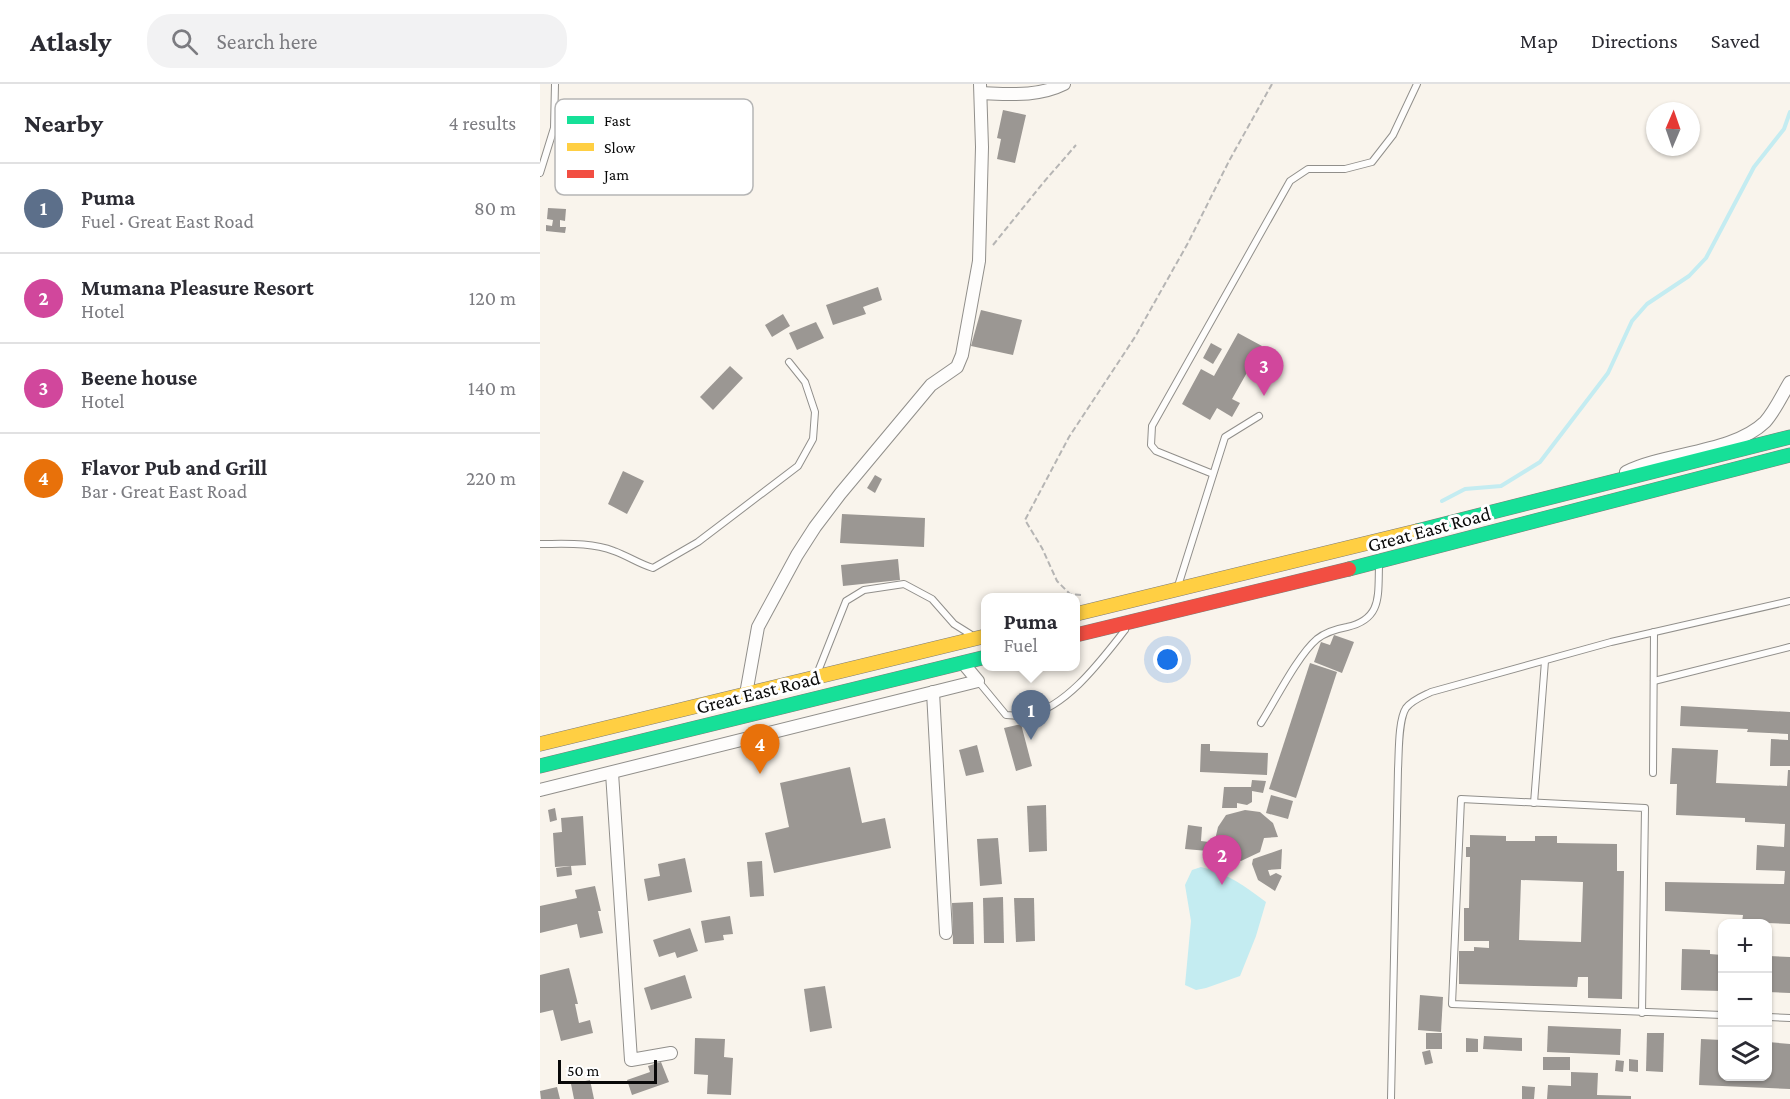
<!DOCTYPE html>
<html lang="en">
<head>
<meta charset="utf-8">
<style>
	body { margin:0; font-family:"Crimson Pro",serif; background:#f2f2f3; color:#2b2b33 }
	.controls { position:absolute; right:18px; bottom:18px; display:grid; overflow:hidden; border-radius:12px; box-shadow:0 2px 4px #0004 }
	.controls button { width:54px; height:54px; display:grid; place-items:center; padding:0; border:0; border-bottom:2px solid #e1e1e2; background:#fff; color:#2b2b33; font:30px sans-serif }
	.compass { position:absolute; left:1106px; top:18px; width:54px; height:54px; border-radius:50%; background:#fff; box-shadow:0 2px 4px #0004; rotate:2deg }
	.scale { position:absolute; left:18px; bottom:15px; width:99px; box-sizing:border-box; padding-left:6px; border:3px solid #090909; border-top:0; font-size:16px; line-height:21px; white-space:nowrap; color:#090909; -webkit-text-stroke:4px #fff; paint-order:stroke }
	.you { position:absolute; left:628px; top:576px; width:21px; height:21px; margin:-15px; border:4px solid #fff; border-radius:50%; background:#1a73e8; box-shadow:0 0 0 9px #1a73e833 }
	.badge { display:grid; place-items:center; width:39px; height:39px; border-radius:50%; background:#0b8043; color:#fff; font-size:20px; font-weight:700 }
	.pin { position:absolute; translate:-50% -50px; filter:drop-shadow(0 2px 3px #0008) }
	.pin::after { content:''; position:absolute; top:32px; width:21px; height:18px; background:inherit; clip-path:polygon(0 0,100% 0,50% 100%) }
	.popup { position:absolute; left:441px; top:509px; width:99px; height:78px; box-sizing:border-box; display:grid; place-content:center; border-radius:12px; background:#fff; filter:drop-shadow(0 2px 4px #0005); font-size:20px; white-space:nowrap; color:#7c7c81 }
	.popup b { font-size:22px; color:#2b2b33 }
	.popup::after { content:''; position:absolute; left:50%; top:100%; margin-left:-12px; border:12px solid transparent; border-top-color:#fff }
	.list { margin:0; padding:0; list-style:none }
	h2 { display:flex; justify-content:space-between; align-items:center; height:78px; margin:0; padding:0 24px; font-size:26px }
	h2 small { font-size:20px; font-weight:400; color:#7c7c81 }
	.list li { display:grid; grid-template-columns:39px 1fr auto; gap:18px; align-items:center; box-sizing:border-box; height:90px; padding:0 24px; border-top:2px solid #e1e1e2 }
	.list b { display:block; font-size:22px; white-space:nowrap }
	.list p { margin:0; font-size:20px; white-space:nowrap; color:#7c7c81 }
	.list em { font-size:20px; font-style:normal; color:#7c7c81 }
	.icon { flex:none; width:33px; height:33px; fill:none; stroke:currentColor; stroke-width:2; stroke-linecap:round; stroke-linejoin:round }
	.map { position:relative; flex:none; width:1250px; height:1015px; overflow:hidden }
	header { display:flex; align-items:center; gap:36px; box-sizing:border-box; height:84px; padding:0 30px; background:#fff; border-bottom:2px solid #e1e1e2 }
	header strong { font-size:28px }
	nav { display:flex; gap:33px; margin-inline-start:auto; font-size:21px }
	.search { width:420px; height:54px; background:#f2f2f3; display:flex; align-items:center; gap:15px; box-sizing:border-box; padding:0 21px; border-radius:24px; color:#7c7c81; font-size:22px }
	main { display:flex }
	aside { flex:1; background:#fff }
	.map>svg:first-child { display:block }
	.water { fill:#c4ecf1 }
	.lines { fill:none; stroke-linecap:round; stroke-linejoin:round }
	.stream { stroke:#c4ecf1; stroke-width:4 }
	.building { fill:#9b9793; fill-rule:evenodd }
	.lane-casing { stroke:#918f8b; stroke-width:8 }
	.street-casing { stroke:#918f8b; stroke-width:14 }
	.fast-casing { stroke:#7e7c78; stroke-width:15 }
	.slow-casing { stroke:#7e7c78; stroke-width:15 }
	.jam-casing { stroke:#7e7c78; stroke-width:15 }
	.path { stroke:#b6b5b4; stroke-width:2; stroke-dasharray:6 3; stroke-linecap:butt }
	.lane { stroke:#fefdfc; stroke-width:6 }
	.street { stroke:#fefdfc; stroke-width:12 }
	.fast { stroke:#16e098; stroke-width:14 }
	.slow { stroke:#ffcf43; stroke-width:14 }
	.jam { stroke:#f24e42; stroke-width:14 }
	.labels { text-anchor:middle; dominant-baseline:central; stroke-width:6; stroke-linejoin:round; paint-order:stroke }
	.street-label { font-size:20px; fill:#090909; stroke:#fff }
	.key { fill:#fff; stroke:#b5b5b5; stroke-width:1.5 }
	.key-label { font-size:16px; fill:#090909 }
</style>
</head>
<body>
<header>
<strong>Atlasly</strong>
<div class="search"><svg class="icon" aria-label="search" viewBox="0 0 24 24"><circle cx="10" cy="10" r="6"/><path d="M15 15l6 6"/></svg>Search here</div>
<nav><a>Map</a><a>Directions</a><a>Saved</a></nav>
</header>
<main>
<aside>
<h2>Nearby<small>4 results</small></h2>
<ul class="list">
<li><span class="badge" style="background:#5c6f8a">1</span><div><b>Puma</b><p>Fuel · Great East Road</p></div><em>80 m</em></li>
<li><span class="badge" style="background:#d1479c">2</span><div><b>Mumana Pleasure Resort</b><p>Hotel</p></div><em>120 m</em></li>
<li><span class="badge" style="background:#d1479c">3</span><div><b>Beene house</b><p>Hotel</p></div><em>140 m</em></li>
<li><span class="badge" style="background:#e8710a">4</span><div><b>Flavor Pub and Grill</b><p>Bar · Great East Road</p></div><em>220 m</em></li>
</ul>
</aside>
<div class="map">
<svg width="1250" height="1015" viewBox="0 0 1250 1015">
	<rect width="100%" height="100%" fill="#f9f4ec"/>
	<!-- water -->
	<path class="water" d="M661,783c26,6 44,19 65,35l-10,34 -16,40 -34,12 -10,2 -11,-5 6,-64 -6,-36 7,-15z"/>
	<g class="lines">
		<!-- stream -->
		<path class="stream" d="M902,417l23,-12 36,-3 39,-24 68,-89 24,-52 15,-17 42,-28 17,-18 48,-91 30,-38 6,-17"/>
	</g>
	<!-- building -->
	<g class="building">
		<path d="M463,26l23,5 -11,48 -18,-4 4,-20 -4,-1z"/>
		<path d="M51,47h15l-1,9 -3,-1v8h5v7l-17,-1 1,-7h4l1,-7h-5z"/>
		<path d="M29,85l17,2 -1,9 -3,-1 -1,6 4,1 -1,7 -17,-2z"/>
		<path d="M8,124l18,1 -1,12 -5,-1v7h6l-1,6 -19,-2v-6l6,1 1,-6 -6,-1z"/>
		<path d="M338,203l4,13 -19,7 3,7 -33,11 -7,-20z"/>
		<path d="M441,226l41,10 -9,35 -42,-9z"/>
		<path d="M243,230l7,12 -18,11 -7,-12z"/>
		<path d="M276,238l8,16 -27,12 -8,-17z"/>
		<path d="M698,249l24,13 -30,53 8,4 -8,14 -15,-9 -7,12 -28,-16 19,-35 13,7z"/>
		<path d="M671,259l11,6 -9,15 -10,-6z"/>
		<path d="M190,282l13,12 -30,32 -13,-13z"/>
		<path d="M83,387l21,10 -17,33 -19,-10z"/>
		<path d="M335,391l7,4 -7,14 -8,-5z"/>
		<path d="M302,430l83,4 -1,29 -84,-4z"/>
		<path d="M358,475l2,21 -57,6 -2,-21z"/>
		<path d="M794,551l20,7 -12,31 -28,-11 7,-20 9,3z"/>
		<path d="M770,579l27,9 -41,126 -27,-9z"/>
		<path d="M1141,622l109,6v54h-20l1,-27 17,1v-6l-41,-2 1,-3 -68,-3z"/>
		<path d="M481,640l11,42 -16,5 -12,-43z"/>
		<path d="M661,660h9v7l58,2 -1,22 -67,-3z"/>
		<path d="M437,661l7,27 -18,4 -7,-26z"/>
		<path d="M1132,664l46,2 -2,33 71,3 1,-16h2v154l-48,-2 1,-7 -78,-4v-29l119,2 1,-13 -29,-1 1,-25 27,2 1,-23 -40,-2v-4l-69,-3 1,-31h-7z"/>
		<path d="M310,683l12,56 23,-5 6,30 -117,25 -9,-40 24,-6 -9,-44z"/>
		<path d="M712,696l14,1 -3,12 -11,-2v11l-5,3 -10,-2v5h-15l2,-21h27z"/>
		<path d="M731,711l22,6 -5,18 -22,-6z"/>
		<path d="M506,721l1,46 -18,1 -2,-46z"/>
		<path d="M15,724l2,12 -7,2 -2,-12z"/>
		<path d="M705,726l15,2 13,11 5,14 -14,1 -4,14 -19,9 -18,-4 -8,-17 3,-13 8,-12z"/>
		<path d="M43,732l3,49 -31,2 -2,-34 9,-1 -1,-14z"/>
		<path d="M648,741l14,2 -1,14 8,1 -1,9 -23,-2z"/>
		<path d="M930,751l36,1v5h29v-5h22v7l60,1v27h7l-2,128 -34,-1v-21h-10l-1,10 -118,-3v-33h15v-4l15,1v-7h-25v-33h5l1,-51h-4v-10h4zM981,796l62,2 -2,60 -62,-2z"/>
		<path d="M458,754l4,46 -22,2 -3,-47z"/>
		<path d="M742,765l-1,20 -13,1 2,6 6,-3 6,3 -7,15 -17,-11 -6,-16 1,-5z"/>
		<path d="M145,774l7,34 -44,9 -4,-22 16,-3 -2,-12z"/>
		<path d="M222,777l2,35 -14,1 -3,-35z"/>
		<path d="M31,782l1,9 -15,2 -1,-9z"/>
		<path d="M55,802l6,25h-3l5,22 -23,5 -3,-14 -37,9v-27l37,-8 -2,-8z"/>
		<path d="M463,813l1,46h-20l-1,-45z"/>
		<path d="M474,814h20l1,43 -19,1z"/>
		<path d="M433,818l1,42h-21l-1,-41z"/>
		<path d="M190,832l3,18 -10,1 1,5 -19,3 -4,-22z"/>
		<path d="M150,844l8,23 -21,7 -2,-6 -16,5 -6,-17z"/>
		<path d="M1142,865l28,1v4l12,1v36l-41,-1z"/>
		<path d="M1228,872l22,1v36l-22,-1z"/>
		<path d="M29,884l9,36h-3l4,19 11,-3 3,13 -32,8 -8,-31 -13,3v-38z"/>
		<path d="M145,891l7,23 -41,12 -7,-22z"/>
		<path d="M285,902l7,42 -22,4 -6,-43z"/>
		<path d="M880,911l23,2 -2,35 -23,-2z"/>
		<path d="M1008,942l73,3 -1,26 -73,-3z"/>
		<rect x="886" y="949" width="16" height="16"/>
		<path d="M1107,949h17l-1,39 -17,-1z"/>
		<path d="M944,952l38,2v13l-39,-2z"/>
		<path d="M155,954l30,1 -1,18 9,1 -2,37 -24,-1 1,-19 -14,-1z"/>
		<path d="M926,954l12,1v13h-12z"/>
		<path d="M1161,955l21,1v36h46v-34l22,2v45l-91,-4z"/>
		<path d="M890,966l3,13 -8,2 -3,-13z"/>
		<rect x="1003" y="973" width="27" height="13"/>
		<path d="M1089,975l9,1v12l-9,-1z"/>
		<path d="M1076,976l8,1 -1,11 -8,-1z"/>
		<path d="M121,978l8,20 -37,13 -5,-15 23,-8 -2,-6z"/>
		<path d="M1031,988l27,1 -1,22 34,1v3h-84l1,-14 23,1z"/>
		<path d="M50,996l4,19h-20l-3,-15z"/>
		<path d="M982,1002l13,1 -1,12h-12z"/>
		<path d="M17,1003l3,12h-19l-1,-8z"/>
	</g>
	<g class="lines">
		<!-- lane casing -->
		<g class="lane-casing">
			<g id="lane">
				<path d="M0,89l14,-45 1,-44"/>
				<path d="M673,390l-57,-23 -5,-6 1,-19 138,-245 18,-12h37l27,-7 21,-27 24,-51"/>
				<path d="M0,460c25,0 51,-2 74,7 14,5 25,13 39,17l45,-26 100,-76 15,-27 2,-27 -10,-30 -16,-20"/>
				<path d="M638,502l47,-149 34,-21"/>
				<path d="M277,590l29,-73 18,-11 40,-6 28,15 22,25 16,10"/>
				<path d="M438,597l28,34c7,0 16,2 23,0 39,-9 73,-56 96,-85"/>
				<path d="M1114,597l136,-34"/>
				<path d="M721,639c14,-22 37,-68 56,-84 9,-7 19,-10 30,-12 35,-8 31,-31 32,-61"/>
				<path d="M1113,689l1,-141"/>
				<path d="M994,719l11,-142"/>
				<path d="M1102,929l3,-205 -184,-9 -9,205 270,11"/>
				<path d="M1228,933l22,1"/>
				<path d="M851,1015l7,-330c1,-15 0,-49 8,-61 6,-8 17,-12 25,-16l180,-50 179,-41"/>
			</g>
		</g>
		<!-- street casing -->
		<g class="street-casing">
			<g id="street">
				<path d="M441,9c29,1 57,4 83,-9"/>
				<path d="M1086,388c40,-20 107,-19 139,-50 10,-11 17,-27 25,-40"/>
				<path d="M393,608l13,241"/>
				<path d="M206,610l12,-67 39,-72 18,-28 25,-33 91,-109 26,-18 5,-12 17,-94 3,-114 -2,-63"/>
				<path d="M72,689l19,287 40,-7"/>
				<path d="M0,706l438,-109 -15,-18"/>
			</g>
		</g>
		<!-- fast casing -->
		<g class="fast-casing">
			<g id="fast">
				<path d="M877,447l373,-94"/>
				<path d="M809,485l441,-114"/>
				<path d="M0,682l446,-109"/>
			</g>
		</g>
		<!-- slow casing -->
		<g class="slow-casing">
			<g id="slow">
				<path d="M536,530l341,-83"/>
				<path d="M0,660l446,-108"/>
			</g>
		</g>
		<!-- jam casing -->
		<g class="jam-casing">
			<path id="jam" d="M536,551l273,-66"/>
		</g>
		<!-- path -->
		<g class="path">
			<path d="M453,161l50,-62 33,-38"/>
			<path d="M541,511l-11,-1 -13,-13 -15,-33 -17,-28 44,-83 66,-100 53,-94 41,-82 43,-77"/>
		</g>
		<!-- lane -->
		<use href="#lane" class="lane"/>
		<!-- street -->
		<use href="#street" class="street"/>
		<!-- fast -->
		<use href="#fast" class="fast"/>
		<!-- slow -->
		<use href="#slow" class="slow"/>
		<!-- jam -->
		<use href="#jam" class="jam"/>
	</g>
	<g class="labels">
		<!-- street labels -->
		<g class="street-label">
			<text transform="translate(889 445) rotate(-15)">Great East Road</text>
			<text transform="translate(218 608) rotate(-14)">Great East Road</text>
		</g>
	</g>
	<!-- legend -->
	<rect x="15" y="15" width="198" height="96" rx="9" class="key"/>
	<rect x="27" y="32" width="27" height="8" fill="#16e098"/>
	<rect x="27" y="59" width="27" height="8" fill="#ffcf43"/>
	<rect x="27" y="86" width="27" height="8" fill="#f24e42"/>
	<g class="key-label">
		<text x="64" y="42">Fast</text>
		<text x="64" y="69">Slow</text>
		<text x="64" y="96">Jam</text>
	</g>
</svg>
<div class="controls">
<button>+</button>
<button>−</button>
<button><svg class="icon" aria-label="layers" viewBox="0 0 24 24"><path d="M12 4l9 5-9 5-9-5zM3 14l9 5 9-5"/></svg></button>
</div>
<svg class="compass" viewBox="-18 -18 36 36"><path d="M0-13l5 13h-10z" fill="#e53935"/><path d="M0 13l5-13h-10z" fill="#7c7c81"/></svg>
<div class="scale">50 m</div>
<div class="you"></div>
<div class="pin badge" style="left:491px;top:656px;background:#5c6f8a">1</div>
<div class="popup"><b>Puma</b>Fuel</div>
<div class="pin badge" style="left:682px;top:801px;background:#d1479c">2</div>
<div class="pin badge" style="left:724px;top:312px;background:#d1479c">3</div>
<div class="pin badge" style="left:220px;top:690px;background:#e8710a">4</div>
</div>
</main>
</body>
</html>
